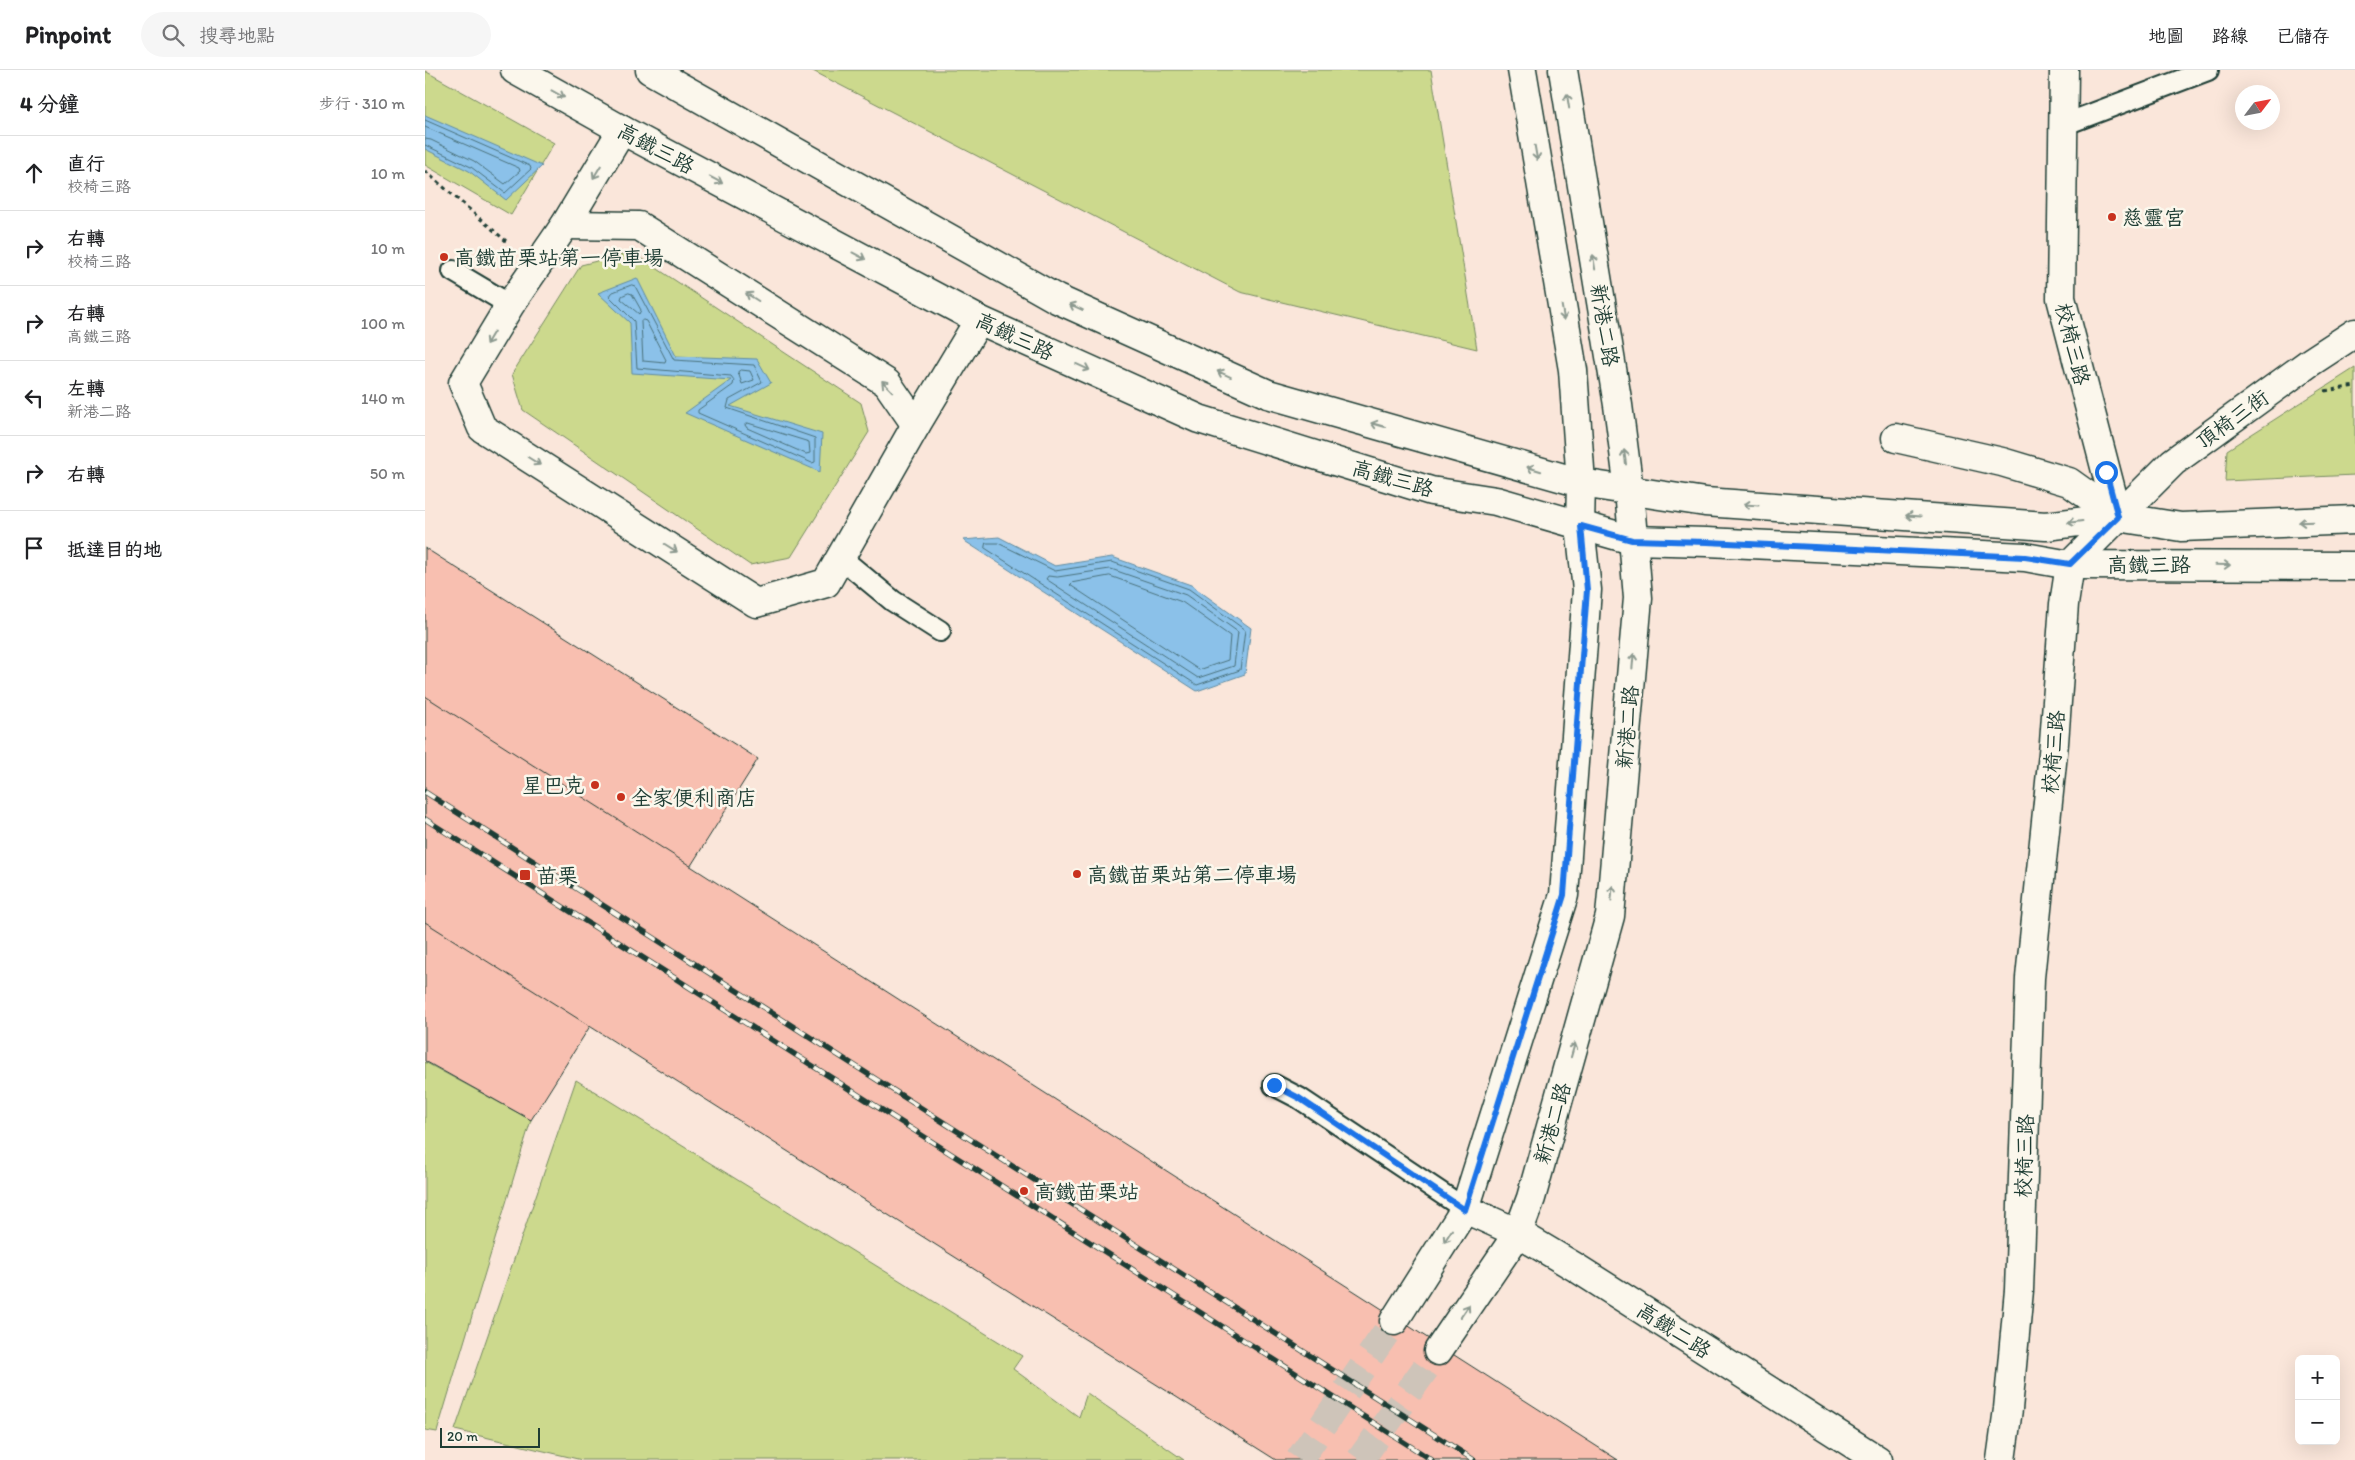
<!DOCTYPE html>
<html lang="zh-TW">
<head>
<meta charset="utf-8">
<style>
	body { margin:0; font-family:Itim,"LXGW WenKai TC",sans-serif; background:#f6f6f6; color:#202124 }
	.controls { position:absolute; right:15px; bottom:15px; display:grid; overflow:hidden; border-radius:8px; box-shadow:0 5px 20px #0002 }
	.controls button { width:45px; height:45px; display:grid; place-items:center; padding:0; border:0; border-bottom:1px solid #e0e0e0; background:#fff; color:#202124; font:25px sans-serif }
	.compass { position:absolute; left:1810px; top:15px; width:45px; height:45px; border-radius:50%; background:#fff; box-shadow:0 5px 20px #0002; rotate:58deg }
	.scale { position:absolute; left:15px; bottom:12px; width:100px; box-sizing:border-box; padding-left:5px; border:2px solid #1f3d34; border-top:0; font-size:14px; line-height:18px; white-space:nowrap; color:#1f3d34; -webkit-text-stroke:4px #fbf7ec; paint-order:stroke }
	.stop { position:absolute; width:15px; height:15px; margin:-11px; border:4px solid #1a73e8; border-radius:50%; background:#fff }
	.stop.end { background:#1a73e8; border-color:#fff; box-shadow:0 1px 5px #0008 }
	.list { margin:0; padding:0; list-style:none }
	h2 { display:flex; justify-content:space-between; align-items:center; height:65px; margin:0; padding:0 20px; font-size:21px }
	h2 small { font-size:16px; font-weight:400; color:#757577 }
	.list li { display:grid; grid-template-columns:32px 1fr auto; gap:15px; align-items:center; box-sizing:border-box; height:75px; padding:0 20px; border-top:1px solid #e0e0e0 }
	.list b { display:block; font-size:19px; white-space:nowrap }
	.list p { margin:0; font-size:16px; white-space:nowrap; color:#757577 }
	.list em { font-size:16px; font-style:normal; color:#757577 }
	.icon { flex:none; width:28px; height:28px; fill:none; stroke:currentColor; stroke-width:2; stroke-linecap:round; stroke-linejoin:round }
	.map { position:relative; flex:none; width:1930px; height:1390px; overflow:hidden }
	header { display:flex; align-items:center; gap:30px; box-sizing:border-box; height:70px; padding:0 25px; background:#fff; border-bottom:1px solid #e0e0e0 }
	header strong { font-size:24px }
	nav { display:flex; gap:28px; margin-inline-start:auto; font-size:18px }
	.search { width:350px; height:45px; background:#f6f6f6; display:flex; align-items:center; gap:12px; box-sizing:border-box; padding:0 18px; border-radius:28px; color:#757577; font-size:19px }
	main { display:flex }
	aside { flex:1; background:#fff }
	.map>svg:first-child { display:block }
	.green { fill:#ccd98d; stroke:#768b60 }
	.water { fill:#8bc1e9; stroke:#608ca1 }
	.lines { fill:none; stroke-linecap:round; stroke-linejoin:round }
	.shore { stroke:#4a727c; stroke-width:1 }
	.building { fill:#f8bfb0; stroke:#1f3d34 }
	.secondary-tunnel { stroke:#cec4b9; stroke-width:28; stroke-dasharray:28 14; stroke-linecap:butt }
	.lane-casing { stroke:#1f3d34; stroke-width:24 }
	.street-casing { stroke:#1f3d34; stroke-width:31 }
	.secondary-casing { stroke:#1f3d34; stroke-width:31 }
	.path { stroke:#1f3d34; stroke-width:3; stroke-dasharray:4 4; stroke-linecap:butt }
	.lane { stroke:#fbf7ec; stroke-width:20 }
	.street { stroke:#fbf7ec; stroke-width:28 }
	.secondary { stroke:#fbf7ec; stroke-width:28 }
	.rail-casing { stroke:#1f3d34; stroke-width:5.5 }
	.rail { stroke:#fbf7ec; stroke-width:4; stroke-dasharray:11; stroke-linecap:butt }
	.oneway { stroke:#8d9a90 }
	.route { stroke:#1a73e8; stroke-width:6 }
	.poi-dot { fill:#c8321e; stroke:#fbf7ec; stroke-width:2 }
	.labels { text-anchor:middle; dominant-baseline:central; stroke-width:5; stroke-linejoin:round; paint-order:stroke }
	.street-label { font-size:21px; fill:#1f3d34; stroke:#fbf7ec }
	.poi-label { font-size:21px; fill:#1f3d34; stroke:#fbf7ec; text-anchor:start }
</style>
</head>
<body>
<header>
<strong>Pinpoint</strong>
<div class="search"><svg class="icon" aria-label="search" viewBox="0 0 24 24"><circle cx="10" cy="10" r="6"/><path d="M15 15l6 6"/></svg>搜尋地點</div>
<nav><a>地圖</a><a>路線</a><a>已儲存</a></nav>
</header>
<main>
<aside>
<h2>4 分鐘<small>步行 · 310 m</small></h2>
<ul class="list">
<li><svg class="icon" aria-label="ahead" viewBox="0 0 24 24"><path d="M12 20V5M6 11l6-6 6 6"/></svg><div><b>直行</b><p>校椅三路</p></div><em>10 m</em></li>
<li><svg class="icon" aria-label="right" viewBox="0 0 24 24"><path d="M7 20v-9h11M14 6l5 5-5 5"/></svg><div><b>右轉</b><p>校椅三路</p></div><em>10 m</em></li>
<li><svg class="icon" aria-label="right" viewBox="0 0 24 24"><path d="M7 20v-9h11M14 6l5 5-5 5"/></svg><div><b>右轉</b><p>高鐵三路</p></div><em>100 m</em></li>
<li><svg class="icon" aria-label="left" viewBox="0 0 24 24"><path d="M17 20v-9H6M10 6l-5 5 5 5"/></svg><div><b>左轉</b><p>新港二路</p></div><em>140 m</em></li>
<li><svg class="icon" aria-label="right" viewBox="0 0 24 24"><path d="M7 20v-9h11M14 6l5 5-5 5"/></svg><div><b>右轉</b></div><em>50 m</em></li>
<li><svg class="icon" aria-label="arrive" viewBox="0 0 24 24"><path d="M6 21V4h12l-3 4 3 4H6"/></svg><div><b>抵達目的地</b></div></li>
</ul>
</aside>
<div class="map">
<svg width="1930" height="1390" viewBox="0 0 1930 1390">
	<rect width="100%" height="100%" fill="#fae6da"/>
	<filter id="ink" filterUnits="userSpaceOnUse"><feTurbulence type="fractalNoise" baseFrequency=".02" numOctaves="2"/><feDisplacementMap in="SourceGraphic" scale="10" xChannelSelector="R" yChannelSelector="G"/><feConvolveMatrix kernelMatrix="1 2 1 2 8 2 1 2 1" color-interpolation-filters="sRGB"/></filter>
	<g filter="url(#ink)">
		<!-- green -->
		<g class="green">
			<path d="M386,0h620l46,279 -237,-57z"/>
			<path d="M0,1l129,72 -43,72 -86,-50z"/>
			<path d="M207,182l229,151 8,29 -78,125 -41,8 -227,-155 -11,-36 69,-109z"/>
			<path d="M1930,298v107l-130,6 2,-31z"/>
			<path d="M0,992l106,58 -94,312 -12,-2z"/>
			<path d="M151,1010l446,276 -9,13 66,48 8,-24 97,67h-602l-127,-30z"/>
		</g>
		<!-- water -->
		<g class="water">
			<path d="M0,45l117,51 -36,34 -37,-29 -44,-22z"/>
			<path d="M212,208l39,78 81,3 14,24 -41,23 92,28 -2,38 -135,-59 46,-33 -99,-7 -2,-50 -32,-30z"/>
			<path d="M574,467l56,29 57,-9 79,28 60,43 -6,46 -48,17 -234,-151z"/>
		</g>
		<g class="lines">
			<!-- shore -->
			<g class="shore">
				<path d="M0,50l105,46 1,3 -26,24 -34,-26 -46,-22"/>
				<path d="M0,57l94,41 1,3 -15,13 -31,-23 -43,-21 -6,-1"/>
				<path d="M207,215l3,1 39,74 80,5 8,17 -33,18 -2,8 88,30v24l-3,1 -114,-50v-3l35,-25 1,-5 -3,-4 -94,-8 -3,-47 -25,-25 2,-3z"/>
				<path d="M204,223l3,1 9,16 -2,4 -18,-15 1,-3z"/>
				<path d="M218,250l3,1 20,39 -1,3 -22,-2 -2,-39z"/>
				<path d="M316,300l9,1 4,9 -12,4 -4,-12z"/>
				<path d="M323,353l61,19 1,11 -4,1 -59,-26 -2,-3z"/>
				<path d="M561,473h12l57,28 57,-9 77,27 56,41 -5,40 -43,15 -212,-137z"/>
				<path d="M686,499l75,26 52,37 -4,34 -36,12 -152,-99 2,-3 9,1z"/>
				<path d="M685,506l72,26 48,34 -2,24 -29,10 -129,-85 2,-2z"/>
			</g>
		</g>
		<!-- building -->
		<g class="building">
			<path d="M0,478l333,211 -227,361 -106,-59z"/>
			<path d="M0,626l1193,764h-342l-851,-538z"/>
		</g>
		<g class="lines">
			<!-- secondary-tunnel -->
			<g class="secondary-tunnel">
				<path d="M874,1390l95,-139"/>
				<path d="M935,1390l78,-109"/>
			</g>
			<!-- lane casing -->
			<g class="lane-casing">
				<g id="lane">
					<path d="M1638,55l145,-55"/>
					<path d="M28,201l57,34"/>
					<path d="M416,488l52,43 47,30"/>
					<path d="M849,1015l25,13 166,111"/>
				</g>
			</g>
			<!-- street casing -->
			<g class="street-casing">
				<g id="street">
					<path d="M90,0l107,60 357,190 220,99 232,72 65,10 136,39 75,2 318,15 45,8 285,1"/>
					<path d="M225,0l407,229 211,95 313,89 124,19 341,24 72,-9 63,10 174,-7"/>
					<path d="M197,60l-57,95 -55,80 -47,78 19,45 274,175 70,-20 90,-158 63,-105"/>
					<path d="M140,155l74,1 248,157 29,42"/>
					<path d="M1471,368l106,24 67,20 49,35 55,-55 136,-99 46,-30"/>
					<path d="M1040,1139l53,24 57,34 303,193"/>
				</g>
			</g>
			<!-- secondary casing -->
			<g class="secondary-casing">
				<g id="secondary">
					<path d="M969,1251l71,-112 99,-314 23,-305 -7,-64 1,-43 -8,-113 -51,-300"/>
					<path d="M1013,1281l80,-118 13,-35 79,-282 28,-318 -9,-108 -11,-85 -55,-335"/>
					<path d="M1576,1390l7,-51 11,-119 11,-312 24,-235 10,-139 6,-39 48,-48 -57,-219 3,-228"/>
				</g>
			</g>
			<!-- path -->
			<g class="path">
				<path d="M0,101l81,70"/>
				<path d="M1900,321l30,-5"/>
			</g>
			<!-- lane -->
			<use href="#lane" class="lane"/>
			<!-- street -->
			<use href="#street" class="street"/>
			<!-- secondary -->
			<use href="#secondary" class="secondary"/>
			<!-- rail casing -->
			<g class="rail-casing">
				<g id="rail">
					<path d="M0,722l1049,668"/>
					<path d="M0,749l1007,641"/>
				</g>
			</g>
			<!-- rail -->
			<use href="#rail" class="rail"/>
		</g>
		<!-- one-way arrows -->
		<defs><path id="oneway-shaft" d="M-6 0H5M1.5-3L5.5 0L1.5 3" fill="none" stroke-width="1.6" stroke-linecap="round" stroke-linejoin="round" transform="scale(1.25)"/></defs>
		<g class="oneway">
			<use href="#oneway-shaft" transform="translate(133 24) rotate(29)"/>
			<use href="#oneway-shaft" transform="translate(1143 31) rotate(-99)"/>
			<use href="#oneway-shaft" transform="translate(1111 83) rotate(80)"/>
			<use href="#oneway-shaft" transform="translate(172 102) rotate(121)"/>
			<use href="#oneway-shaft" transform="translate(291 110) rotate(28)"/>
			<use href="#oneway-shaft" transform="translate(434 186) rotate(28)"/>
			<use href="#oneway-shaft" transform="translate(1169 192) rotate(-99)"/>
			<use href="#oneway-shaft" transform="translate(327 227) rotate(-148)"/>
			<use href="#oneway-shaft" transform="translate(651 237) rotate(-156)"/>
			<use href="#oneway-shaft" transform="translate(1138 243) rotate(80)"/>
			<use href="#oneway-shaft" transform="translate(65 268) rotate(121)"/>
			<use href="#oneway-shaft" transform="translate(658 297) rotate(24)"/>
			<use href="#oneway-shaft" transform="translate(799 304) rotate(-156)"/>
			<use href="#oneway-shaft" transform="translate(462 316) rotate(-134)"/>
			<use href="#oneway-shaft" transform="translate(953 355) rotate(-164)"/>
			<use href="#oneway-shaft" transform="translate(1200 387) rotate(-98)"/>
			<use href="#oneway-shaft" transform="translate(109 391) rotate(32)"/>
			<use href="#oneway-shaft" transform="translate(1109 399) rotate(-163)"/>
			<use href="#oneway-shaft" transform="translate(1326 435) rotate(-176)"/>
			<use href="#oneway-shaft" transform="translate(1488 446) rotate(-176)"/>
			<use href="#oneway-shaft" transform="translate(1650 452) rotate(173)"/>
			<use href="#oneway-shaft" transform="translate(1881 452) rotate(178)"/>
			<use href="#oneway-shaft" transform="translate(246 478) rotate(32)"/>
			<use href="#oneway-shaft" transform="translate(1798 495) rotate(1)"/>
			<use href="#oneway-shaft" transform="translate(1208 591) rotate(-85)"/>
			<use href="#oneway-shaft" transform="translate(1187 823) rotate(-85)"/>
			<use href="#oneway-shaft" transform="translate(1148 980) rotate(-74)"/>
			<use href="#oneway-shaft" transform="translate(1023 1166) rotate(122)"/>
			<use href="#oneway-shaft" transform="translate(1040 1241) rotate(-56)"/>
		</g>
	</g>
	<g class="lines" filter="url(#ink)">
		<!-- route -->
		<path class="route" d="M849,1015l25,13 166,112 99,-315 23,-305 -6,-64 51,14 75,2 318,15 45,7 48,-47 -12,-45"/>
	</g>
	<!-- markers -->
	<g class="poi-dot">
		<circle cx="1687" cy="147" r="5"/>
		<circle cx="19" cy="187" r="5"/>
		<circle cx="170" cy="715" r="5"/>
		<circle cx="196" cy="727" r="5"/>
		<circle cx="652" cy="804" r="5"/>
		<rect x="94" y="799" width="12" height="12" rx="2.5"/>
		<circle cx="599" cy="1121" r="5"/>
	</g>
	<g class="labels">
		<!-- street labels -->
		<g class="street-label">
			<text transform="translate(231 78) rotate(28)">高鐵三路</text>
			<text transform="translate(1180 255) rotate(81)">新港二路</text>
			<text transform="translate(590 266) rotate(25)">高鐵三路</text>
			<text transform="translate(1648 274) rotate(76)">校椅三路</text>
			<text transform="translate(1807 349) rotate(-36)">頂椅三街</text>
			<text transform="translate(968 408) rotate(16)">高鐵三路</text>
			<text x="1724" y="494">高鐵三路</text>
			<text transform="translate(1202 657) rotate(-85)">新港二路</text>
			<text transform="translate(1628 682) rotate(-85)">校椅三路</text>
			<text transform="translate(1127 1053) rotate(-74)">新港二路</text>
			<text transform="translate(1599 1086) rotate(-88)">校椅三路</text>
			<text transform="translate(1249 1260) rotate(33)">高鐵二路</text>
		</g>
		<!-- poi labels -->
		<g class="poi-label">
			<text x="1697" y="147">慈靈宮</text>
			<text x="29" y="187">高鐵苗栗站第一停車場</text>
			<text x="160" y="715" text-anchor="end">星巴克</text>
			<text x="206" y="727">全家便利商店</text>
			<text x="662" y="804">高鐵苗栗站第二停車場</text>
			<text x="111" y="805">苗栗</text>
			<text x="609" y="1121">高鐵苗栗站</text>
		</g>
	</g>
</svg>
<div class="controls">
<button>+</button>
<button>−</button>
</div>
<svg class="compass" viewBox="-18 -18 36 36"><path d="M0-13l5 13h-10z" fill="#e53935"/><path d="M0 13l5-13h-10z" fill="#757577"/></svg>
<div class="scale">20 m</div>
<div class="stop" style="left:1681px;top:402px"></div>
<div class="stop end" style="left:849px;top:1015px"></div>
</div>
</main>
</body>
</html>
